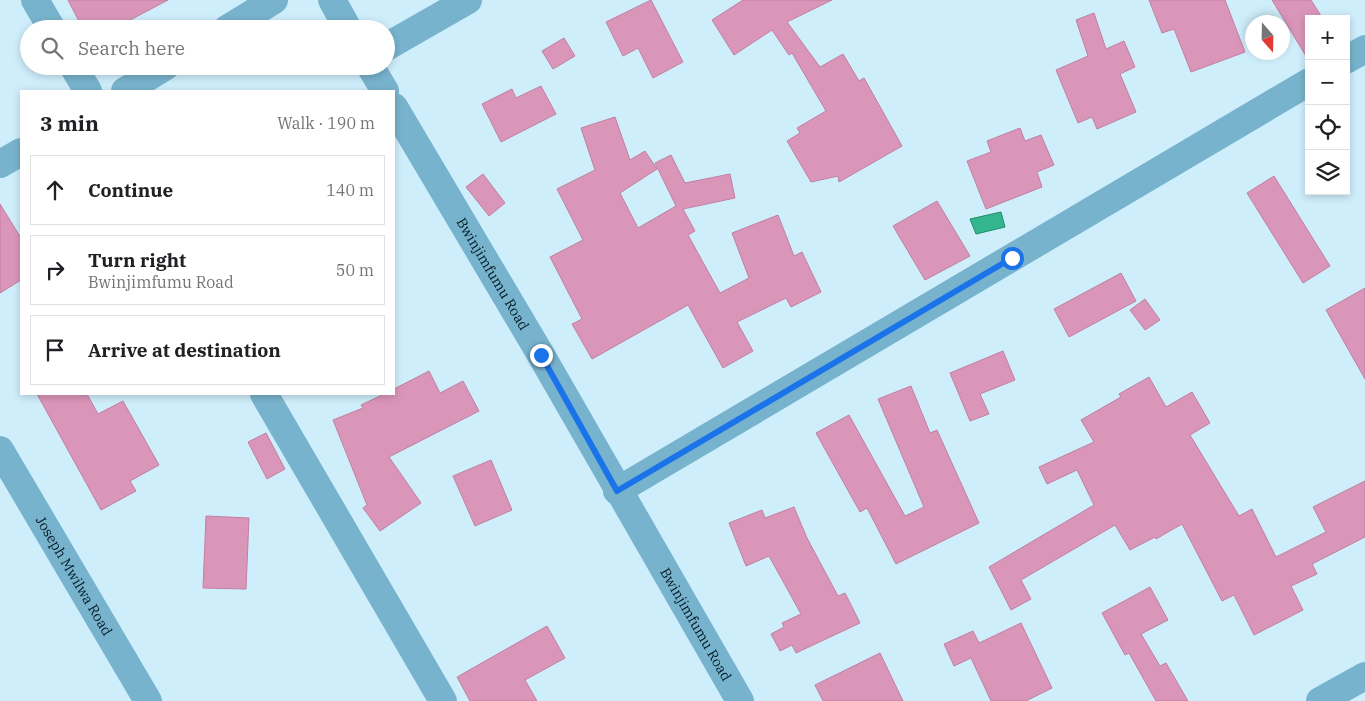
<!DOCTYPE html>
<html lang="en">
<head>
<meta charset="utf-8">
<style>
	body { margin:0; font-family:"IBM Plex Serif",serif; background:#f6f6f6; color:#202124 }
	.controls { position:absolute; right:15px; top:15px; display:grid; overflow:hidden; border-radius:0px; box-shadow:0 2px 8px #0003 }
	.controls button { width:45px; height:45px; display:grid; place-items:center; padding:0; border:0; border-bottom:1px solid #e0e0e0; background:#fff; color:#202124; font:25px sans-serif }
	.compass { position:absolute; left:1245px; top:15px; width:45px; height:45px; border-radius:50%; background:#fff; box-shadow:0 2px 8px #0003; rotate:160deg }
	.stop { position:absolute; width:15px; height:15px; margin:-11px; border:4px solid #1a73e8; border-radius:50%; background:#fff }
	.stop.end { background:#1a73e8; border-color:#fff; box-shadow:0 1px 5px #0008 }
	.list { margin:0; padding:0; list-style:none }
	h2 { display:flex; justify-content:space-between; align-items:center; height:65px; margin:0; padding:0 20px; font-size:21px }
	h2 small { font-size:16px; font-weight:400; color:#757577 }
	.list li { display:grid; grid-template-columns:32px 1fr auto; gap:15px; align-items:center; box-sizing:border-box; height:70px; margin:0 10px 10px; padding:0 10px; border:1px solid #e0e0e0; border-radius:0px }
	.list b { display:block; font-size:19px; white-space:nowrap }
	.list p { margin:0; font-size:16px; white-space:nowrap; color:#757577 }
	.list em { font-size:16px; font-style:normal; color:#757577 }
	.icon { flex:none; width:28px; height:28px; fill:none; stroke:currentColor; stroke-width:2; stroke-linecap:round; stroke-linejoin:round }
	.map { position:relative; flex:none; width:1365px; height:701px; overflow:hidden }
	.search { position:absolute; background:#fff; box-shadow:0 2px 8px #0003; left:20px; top:20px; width:375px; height:55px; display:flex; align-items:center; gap:12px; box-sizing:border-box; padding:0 18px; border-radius:28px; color:#757577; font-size:19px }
	.panel { position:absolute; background:#fff; box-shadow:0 2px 8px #0003; left:20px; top:90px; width:375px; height:305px; border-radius:0px }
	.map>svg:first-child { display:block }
	.water { fill:#33b68d; stroke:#24886e }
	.building { fill:#da96b9; stroke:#c17fa1 }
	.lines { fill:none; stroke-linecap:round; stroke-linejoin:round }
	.minor { stroke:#78b3cd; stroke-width:28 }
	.route { stroke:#1a73e8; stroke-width:6 }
	.labels { text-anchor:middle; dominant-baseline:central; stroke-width:4; stroke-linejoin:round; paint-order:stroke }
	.street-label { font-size:14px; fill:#021b25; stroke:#fff }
</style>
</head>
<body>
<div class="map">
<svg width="1365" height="701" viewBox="0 0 1365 701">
	<rect width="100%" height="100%" fill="#cfeefc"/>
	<!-- water -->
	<path class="water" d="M1001,212l4,15 -29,7 -6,-15z"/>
	<!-- building -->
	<g class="building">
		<path d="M68,0h100l-55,29h-30z"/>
		<path d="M651,0l32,62 -30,16 -15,-30 -15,8 -17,-34z"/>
		<path d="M743,0h89l-45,22 33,45 23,-13 16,27 5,-3 38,68 -63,36 -1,-6 -27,6 -24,-41 13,-8 -3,-5 29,-17 -34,-58 -3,2 -17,-25 -38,25 -22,-35z"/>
		<path d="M1149,0h76l20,52 -54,20 -17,-43 -12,4z"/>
		<path d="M1272,0h39l12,19h-14v42z"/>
		<path d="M1094,13l12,36 18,-8 11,26 -15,7 16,38 -39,17 -5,-12 -14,6 -22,-53 32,-14 -12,-36z"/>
		<path d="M564,38l11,18 -22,13 -11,-18z"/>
		<path d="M541,86l15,28 -55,28 -19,-38 30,-15 4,9z"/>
		<path d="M615,117l15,43 15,-9 12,18 -37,24 18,35 38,-22 -21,-43 16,-8 14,28 45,-9 5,24 -52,11 12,22 -7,4 32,58 29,-15 -17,-45 46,-18 16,41 8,-4 19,40 -30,15 -5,-9 -49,24 16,29 -30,17 -35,-63 -96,54 -20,-35 10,-5 -32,-62 33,-17 -26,-51 38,-19 -14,-42z"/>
		<path d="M1020,128l5,13 16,-6 13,30 -17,7 5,15 -56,22 -19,-48 24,-9 -4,-11z"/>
		<path d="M483,174l22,29 -16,13 -23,-29z"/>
		<path d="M1274,176l56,90 -27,17 -56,-90z"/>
		<path d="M937,201l33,55 -45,24 -32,-54z"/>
		<path d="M0,204l21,34v42l-21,13z"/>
		<path d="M1121,273l15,28 -67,36 -15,-28z"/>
		<path d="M1365,288v91l-39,-69z"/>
		<path d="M1145,299l15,21 -15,10 -15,-20z"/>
		<path d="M1003,351l12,29 -35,14 9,20 -19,7 -20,-48z"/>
		<path d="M429,371l11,22 23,-12 16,30 -90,46 32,46 -41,28 -17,-23 4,-3 -34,-85 30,-12 -2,-3 23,-11h10v-5z"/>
		<path d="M1149,377l17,30 26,-15 18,31 -20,12 49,81 13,-7 24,48 50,-25 -13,-25 52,-26v56l-53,27 5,10 -26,12 12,24 -49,25 -20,-40 -12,6 -40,-77 -26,15 -1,-2 -25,13 -15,-25 -94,55 10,19 -20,11 -22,-43 105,-62 -17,-35 -30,14 -8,-17 55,-25 -13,-22 40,-23 -2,-3z"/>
		<path d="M911,386l19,47 7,-3 42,93 -83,41 -29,-56 -7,4 -44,-79 33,-18 56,101 19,-9 -46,-108z"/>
		<path d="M37,394h50l11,20 25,-13 36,64 -29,16 6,10 -35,19z"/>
		<path d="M266,433l19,36 -18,10 -19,-37z"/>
		<path d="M491,460l21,50 -37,16 -22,-50z"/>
		<path d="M794,507l13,31 31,58 7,-3 15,30 -64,30 -4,-8 -12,6 -9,-17 13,-7 -2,-4 19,-9 -32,-58 -23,10 -17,-43 33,-13 3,8z"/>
		<path d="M206,516l43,2 -3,71 -43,-1z"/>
		<path d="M1150,587l18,33 -27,14 19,32 6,-3 22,38h-32l-27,-48 -4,2 -23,-42z"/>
		<path d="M1021,623l31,65 -26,13h-35l-20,-43 -17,8 -10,-22 29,-13 6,12z"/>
		<path d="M547,626l18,32 -40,22 12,21h-67l-13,-24z"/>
		<path d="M880,653l23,48h-80l-8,-16z"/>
	</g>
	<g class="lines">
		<!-- minor -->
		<g class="minor">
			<path d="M35,0l17,29"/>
			<path d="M332,0l16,29"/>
			<path d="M227,29l47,-29"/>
			<path d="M386,47l82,-47"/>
			<path d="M1346,60l19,-11"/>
			<path d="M73,66l15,25"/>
			<path d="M370,66l15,25"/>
			<path d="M125,91l41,-25"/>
			<path id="s1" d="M394,107l147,248 199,346"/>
			<path d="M0,164l21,-12"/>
			<path d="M264,394l179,307"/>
			<path id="s2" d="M0,450l148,251"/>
			<path d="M617,491l692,-409"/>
			<path d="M1320,701l45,-25"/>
		</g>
	</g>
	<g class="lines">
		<!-- route -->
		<path class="route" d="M541,355l76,136 395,-233"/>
	</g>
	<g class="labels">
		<!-- street labels -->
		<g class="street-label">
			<text stroke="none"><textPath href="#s1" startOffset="194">Bwinjimfumu Road</textPath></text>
			<text stroke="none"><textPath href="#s2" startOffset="146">Joseph Mwilwa Road</textPath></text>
			<text stroke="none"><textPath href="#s1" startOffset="599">Bwinjimfumu Road</textPath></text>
		</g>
	</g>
</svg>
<div class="controls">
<button>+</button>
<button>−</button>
<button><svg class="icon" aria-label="locate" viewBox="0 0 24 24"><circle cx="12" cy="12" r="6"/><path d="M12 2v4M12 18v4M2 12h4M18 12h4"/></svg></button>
<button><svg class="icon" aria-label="layers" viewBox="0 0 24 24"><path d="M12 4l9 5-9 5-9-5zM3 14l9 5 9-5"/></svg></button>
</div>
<svg class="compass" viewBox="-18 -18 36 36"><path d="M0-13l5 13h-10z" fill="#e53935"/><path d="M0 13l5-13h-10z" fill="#757577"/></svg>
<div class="stop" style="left:1012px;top:258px"></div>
<div class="stop end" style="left:541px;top:355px"></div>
<div class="search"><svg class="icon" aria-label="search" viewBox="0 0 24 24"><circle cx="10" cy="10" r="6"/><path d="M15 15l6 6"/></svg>Search here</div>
<section class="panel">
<h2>3 min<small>Walk · 190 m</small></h2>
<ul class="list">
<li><svg class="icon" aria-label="ahead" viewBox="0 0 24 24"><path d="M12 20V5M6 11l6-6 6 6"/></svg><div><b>Continue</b></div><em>140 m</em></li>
<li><svg class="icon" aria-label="right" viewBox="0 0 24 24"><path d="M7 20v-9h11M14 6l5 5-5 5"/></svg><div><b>Turn right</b><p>Bwinjimfumu Road</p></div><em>50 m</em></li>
<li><svg class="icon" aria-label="arrive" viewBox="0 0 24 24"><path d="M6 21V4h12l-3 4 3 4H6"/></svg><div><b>Arrive at destination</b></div></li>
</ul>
</section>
</div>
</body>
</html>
